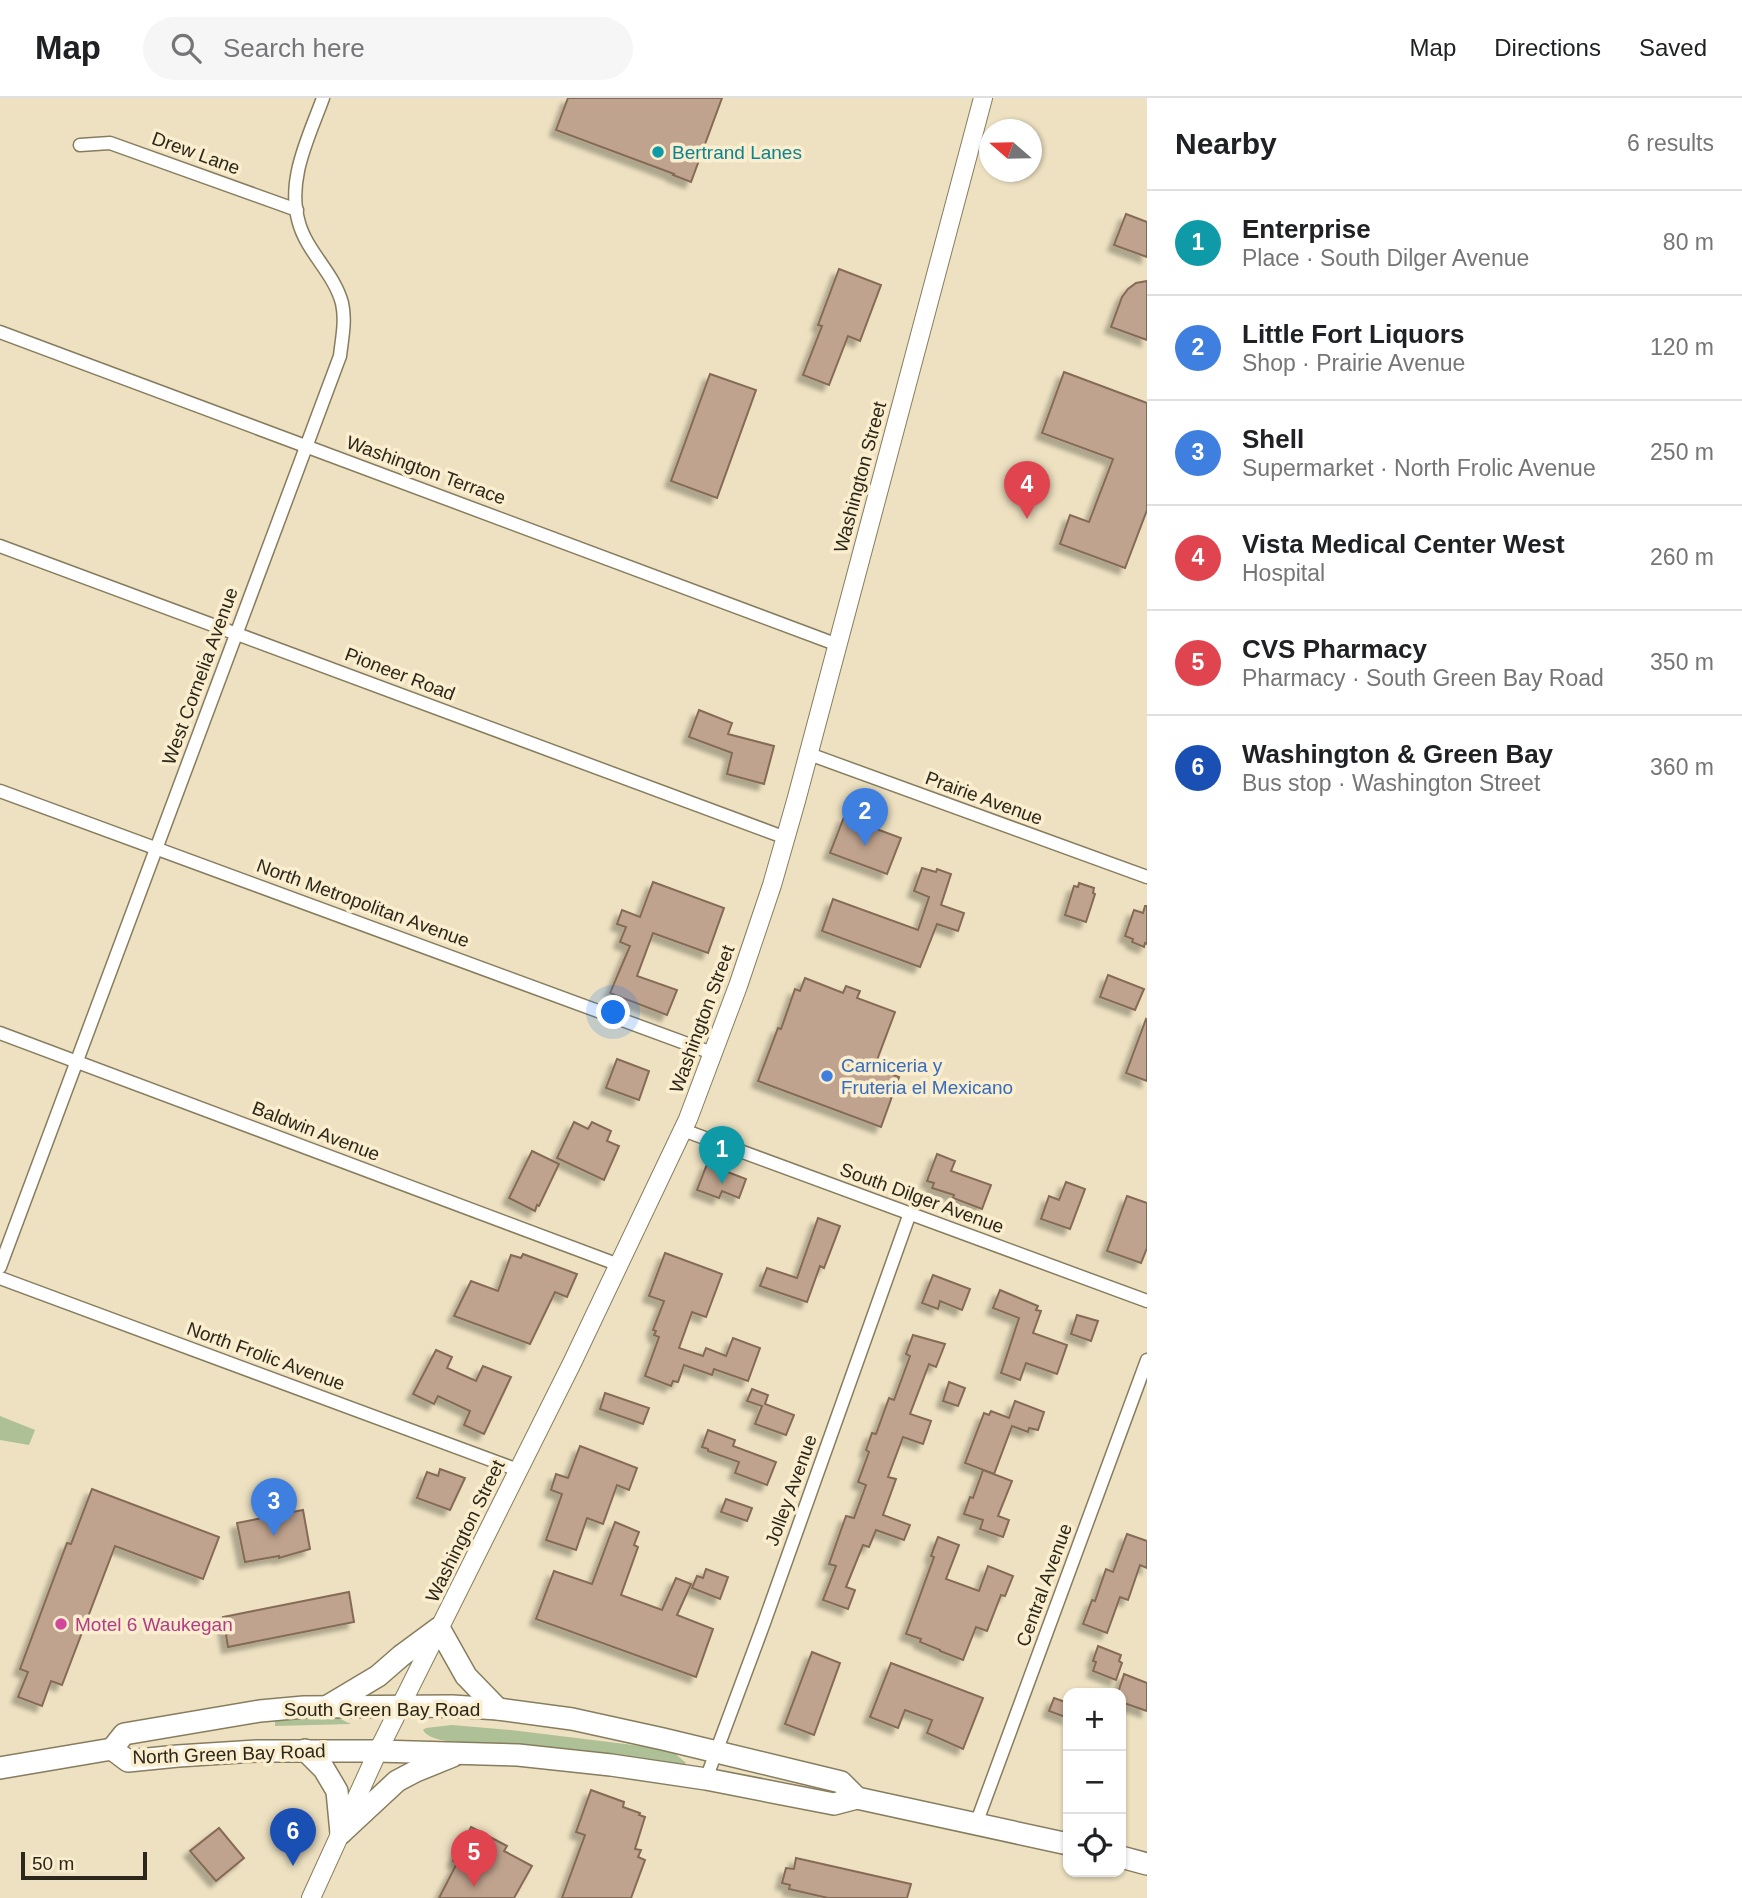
<!DOCTYPE html>
<html lang="en">
<head>
<meta charset="utf-8">
<style>
	body { margin:0; font-family:Helvetica,sans-serif; background:#f6f6f6; color:#202124 }
	.controls { position:absolute; right:21px; bottom:21px; display:grid; overflow:hidden; border-radius:14px; box-shadow:0 2px 5px #0004 }
	.controls button { width:63px; height:63px; display:grid; place-items:center; padding:0; border:0; border-bottom:2px solid #e0e0e0; background:#fff; color:#202124; font:35px sans-serif }
	.compass { position:absolute; left:979px; top:21px; width:63px; height:63px; border-radius:50%; background:#fff; box-shadow:0 2px 5px #0004; rotate:290deg }
	.scale { position:absolute; left:21px; bottom:18px; width:126px; box-sizing:border-box; padding-left:7px; border:4px solid #2c271b; border-top:0; font-size:19px; line-height:24px; white-space:nowrap; color:#2c271b; -webkit-text-stroke:5px #faeece; paint-order:stroke }
	.you { position:absolute; left:614px; top:915px; width:24px; height:24px; margin:-18px; border:5px solid #fff; border-radius:50%; background:#1a73e8; box-shadow:0 0 0 10px #1a73e833 }
	.badge { display:grid; place-items:center; width:46px; height:46px; border-radius:50%; background:#1a73e8; color:#fff; font-size:23px; font-weight:700 }
	.pin { position:absolute; translate:-50% -58px; filter:drop-shadow(0 2px 4px #0008) }
	.pin::after { content:''; position:absolute; top:37px; width:24px; height:21px; background:inherit; clip-path:polygon(0 0,100% 0,50% 100%) }
	.list { margin:0; padding:0; list-style:none }
	h2 { display:flex; justify-content:space-between; align-items:center; height:91px; margin:0; padding:0 28px; font-size:30px }
	h2 small { font-size:23px; font-weight:400; color:#757577 }
	.list li { display:grid; grid-template-columns:46px 1fr auto; gap:21px; align-items:center; box-sizing:border-box; height:105px; padding:0 28px; border-top:2px solid #e0e0e0 }
	.list b { display:block; font-size:26px; white-space:nowrap }
	.list p { margin:0; font-size:23px; white-space:nowrap; color:#757577 }
	.list em { font-size:23px; font-style:normal; color:#757577 }
	.icon { flex:none; width:38px; height:38px; fill:none; stroke:currentColor; stroke-width:2; stroke-linecap:round; stroke-linejoin:round }
	.map { position:relative; flex:none; width:1147px; height:1800px; overflow:hidden }
	header { display:flex; align-items:center; gap:42px; box-sizing:border-box; height:98px; padding:0 35px; background:#fff; border-bottom:2px solid #e0e0e0 }
	header strong { font-size:33px }
	nav { display:flex; gap:38px; margin-inline-start:auto; font-size:24px }
	.search { width:490px; height:63px; background:#f6f6f6; display:flex; align-items:center; gap:18px; box-sizing:border-box; padding:0 24px; border-radius:38px; color:#757577; font-size:26px }
	main { display:flex }
	aside { flex:1; background:#fff }
	.map>svg:first-child { display:block }
	.green { fill:#adc096 }
	.building { fill:#bfa38e; stroke:#856b57; stroke-width:2; filter:url(#shadow) }
	.lines { fill:none; stroke-linecap:round; stroke-linejoin:round }
	.street-casing { stroke:#877c5e; stroke-width:15 }
	.secondary-casing { stroke:#877c5e; stroke-width:20 }
	.primary-casing { stroke:#877c5e; stroke-width:24 }
	.street { stroke:#fff; stroke-width:12 }
	.secondary { stroke:#fff; stroke-width:18 }
	.primary { stroke:#fff; stroke-width:21 }
	.culture-dot { fill:#0f9aa8; stroke:#faeece; stroke-width:2.5 }
	.shop-dot { fill:#3f7fe0; stroke:#faeece; stroke-width:2.5 }
	.hotel-dot { fill:#d1479c; stroke:#faeece; stroke-width:2.5 }
	.labels { text-anchor:middle; dominant-baseline:central; stroke-width:7; stroke-linejoin:round; paint-order:stroke }
	.culture-label { font-size:19px; fill:#0d838f; stroke:#faeece; text-anchor:start }
	.street-label { font-size:19px; fill:#2c271b; stroke:#faeece }
	.shop-label { font-size:19px; fill:#366cbe; stroke:#faeece; text-anchor:start }
	.hotel-label { font-size:19px; fill:#b23c85; stroke:#faeece; text-anchor:start }
</style>
</head>
<body>
<header>
<strong>Map</strong>
<div class="search"><svg class="icon" aria-label="search" viewBox="0 0 24 24"><circle cx="10" cy="10" r="6"/><path d="M15 15l6 6"/></svg>Search here</div>
<nav><a>Map</a><a>Directions</a><a>Saved</a></nav>
</header>
<main>
<div class="map">
<svg width="1147" height="1800" viewBox="0 0 1147 1800">
	<defs>
		<filter id="shadow"><feDropShadow dx="-6" dy="6" stdDeviation="2" flood-color="#0004"/></filter>
	</defs>
	<rect width="100%" height="100%" fill="#ede1c1"/>
	<!-- green -->
	<g class="green">
		<path d="M0,1318l35,14 -6,15 -29,-5z"/>
		<path d="M316,1618l20,1 15,7 -76,2v-6z"/>
		<path d="M452,1627l59,5 155,19 6,2 14,12 -4,3c-66,-11 -132,-19 -198,-23 -15,-1 -54,1 -61,-13l3,-2z"/>
	</g>
	<!-- building -->
	<g class="building">
		<path d="M568,0h154l-31,84 -18,-7 1,-1 -118,-44z"/>
		<path d="M1126,116l21,8v35l-33,-12z"/>
		<path d="M839,171l42,16 -21,56 -12,-5 -19,49 -26,-10 19,-49 -4,-1z"/>
		<path d="M1147,183v59l-36,-13 11,-30 6,-8 8,-6z"/>
		<path d="M1064,274l83,31v107l-22,58 -65,-24 10,-29 19,7 24,-63 -71,-26z"/>
		<path d="M710,276l46,16 -39,108 -46,-17z"/>
		<path d="M699,612l33,13 -4,11 46,12 -10,38 -37,-10 5,-21 -43,-16z"/>
		<path d="M844,719l57,21 -14,36 -57,-21z"/>
		<path d="M922,770l14,4 1,-3 14,5 -10,31 23,8 -6,18 -21,-7 -17,43 -98,-36 11,-32 85,31 11,-33 -15,-6z"/>
		<path d="M653,784l71,26 -16,45 -55,-20 -16,43 40,14 -10,25 -57,-22 20,-47 -10,-4 6,-15 -9,-3 5,-14 18,7z"/>
		<path d="M1079,785l15,5 -1,5 2,1 -9,28 -21,-7 9,-29 4,1z"/>
		<path d="M1145,808h2v38l-2,-1 -1,4 -12,-5 1,-3 -8,-3 9,-26 9,3z"/>
		<path d="M1108,877l36,14 -9,21 -35,-13z"/>
		<path d="M805,880l38,15 3,-7 14,5 -3,7 38,14 -21,56 25,9 -18,50 -123,-46 20,-53 3,1 14,-40 5,2z"/>
		<path d="M1146,921l1,1v61l-21,-8z"/>
		<path d="M617,961l32,12 -10,29 -33,-12z"/>
		<path d="M574,1024l14,7 4,-7 19,9 -4,10 12,5 -15,34 -47,-22z"/>
		<path d="M532,1053l27,13 -20,42 -2,-1 -2,6 -26,-13z"/>
		<path d="M937,1056l18,7 -4,10 40,14 -9,24 -29,-11 1,-3 -22,-7 2,-5 -7,-2z"/>
		<path d="M707,1066l39,15 -7,19 -17,-7 -3,7 -22,-8z"/>
		<path d="M1066,1084l19,7 -15,40 -29,-10 8,-23 10,4z"/>
		<path d="M1127,1098l20,7v45l-6,15 -34,-12z"/>
		<path d="M818,1120l22,8 -16,42 -4,-2 -13,36 -47,-16 7,-18 30,10z"/>
		<path d="M665,1155l57,21 -16,43 -14,-5 -13,36 24,8 3,-8 20,8 7,-18 27,10 -12,33 -34,-12 -2,6 -28,-10 -6,17 -5,-1 -2,5 -26,-10 14,-39 -5,-2 2,-4 -3,-1 11,-29 -15,-5z"/>
		<path d="M523,1156l54,20 -10,23 -12,-5 -25,52 -76,-28 17,-35 27,10 13,-36 10,3z"/>
		<path d="M933,1177l37,14 -8,21 -22,-9 -2,8 -16,-6z"/>
		<path d="M1000,1192l38,16 -2,4 5,1 -8,22 34,12 -10,29 -31,-11 -6,17 -19,-7 18,-55 -26,-10z"/>
		<path d="M1077,1217l21,6 -7,20 -20,-7z"/>
		<path d="M913,1237l32,9 -9,23 -7,-3 -19,50 21,7 -8,23 -20,-7 -15,40 8,2 -13,36 27,10 -6,15 -28,-10 -7,17 -6,-2 -17,42 9,3 -7,19 -25,-9 13,-34 -7,-2 17,-48 8,2 12,-33 -8,-3 11,-30 -3,-2 6,-17 4,1 13,-36 5,2 16,-44 -4,-2z"/>
		<path d="M436,1252l16,7 -5,11 29,13 7,-15 28,11 -27,57 -20,-9 6,-14 -32,-15 -4,8 -21,-10z"/>
		<path d="M949,1284l16,6 -7,18 -15,-5z"/>
		<path d="M752,1291l16,6 -3,9 29,11 -8,20 -31,-11 7,-18 -15,-5z"/>
		<path d="M605,1295l44,15 -6,16 -43,-15z"/>
		<path d="M1015,1303l29,11 -6,18 -9,-2 -1,4 -16,-6 -18,48 -29,-11 19,-50 5,2 2,-4 18,7z"/>
		<path d="M708,1332l27,10 -2,6 43,16 -9,23 -32,-12 4,-11 -31,-11v-2l-6,-2z"/>
		<path d="M580,1348l57,22 -8,22 -12,-5 -14,39 -16,-6 -11,32 -30,-10 16,-46 -11,-4 5,-16 12,4z"/>
		<path d="M440,1371l25,9 -15,32 -33,-12 10,-26 11,4z"/>
		<path d="M983,1372l29,11 -14,35 11,4 -6,17 -23,-8 3,-9 -19,-6 6,-17 3,1z"/>
		<path d="M92,1391l127,48 -16,42 -88,-33 -53,139 -11,-4 -9,25 -24,-9 10,-25 -8,-3 47,-126 4,1z"/>
		<path d="M726,1401l26,9 -5,13 -26,-9z"/>
		<path d="M303,1412l7,39 -31,9v-2l-34,6 -8,-39z"/>
		<path d="M615,1424l24,10 -5,13 4,2 -17,48 41,15 14,-32 15,6 -14,31 36,14 -17,48 -160,-58 18,-48 38,13z"/>
		<path d="M1127,1436l20,7v27l-7,-3 -12,35 -8,-3 -13,36 -24,-9 9,-24 3,1 11,-32 7,3z"/>
		<path d="M938,1439l21,8 -13,34 33,12 9,-25 25,10 -8,20 -4,-1 -14,36 -11,-4 -13,33 -23,-9v-1l-20,-8 1,-3 -15,-5 28,-77 -3,-1z"/>
		<path d="M706,1471l22,8 -8,22 -28,-11 5,-12 6,2z"/>
		<path d="M349,1494l5,30 -126,25 -5,-30z"/>
		<path d="M1098,1548l23,9 -2,6 3,2 -6,17 -23,-9 3,-9 -3,-1z"/>
		<path d="M812,1554l28,11 -26,72 -29,-11z"/>
		<path d="M891,1565l92,35 -20,51 -36,-16 5,-13 -27,-10 -7,18 -28,-11z"/>
		<path d="M1124,1576l23,9v28l-26,-9v-9h-3z"/>
		<path d="M1054,1600l14,5v15l-19,-7z"/>
		<path d="M591,1692l33,12 -1,5 17,6 -1,2 6,2 -10,32 6,1 -3,7 7,3 -14,38h-69l23,-63 -9,-3z"/>
		<path d="M471,1729l36,19 -3,5 28,15 -18,32h-75l18,-35 -4,-2z"/>
		<path d="M219,1730l25,30 -28,23 -26,-30z"/>
		<path d="M796,1760l115,26 -4,14h-79l-39,-9 1,-4 -8,-2 4,-15 8,1z"/>
	</g>
	<g class="lines">
		<!-- street casing -->
		<g class="street-casing">
			<g id="street">
				<path d="M80,47l30,-2 187,67"/>
				<path d="M0,234l838,313"/>
				<path d="M0,448l786,292"/>
				<path d="M809,656l338,123"/>
				<path d="M0,693l712,262"/>
				<path d="M0,935l619,232"/>
				<path d="M683,1032l464,171"/>
				<path d="M0,1169l340,-911c2,-18 6,-35 2,-53 -8,-30 -35,-51 -43,-80 -13,-43 10,-86 24,-125"/>
				<path d="M0,1180l518,192"/>
				<path d="M706,1681l58,-156 146,-410"/>
				<path d="M976,1726l171,-464"/>
			</g>
		</g>
		<!-- secondary casing -->
		<g class="secondary-casing">
			<path id="secondary" d="M311,1800l67,-147 194,-388 116,-244 50,-133 34,-101 24,-84 187,-703"/>
		</g>
		<!-- primary casing -->
		<g class="primary-casing">
			<g id="primary">
				<path d="M326,1609l52,-31 23,-20 38,-28 27,48 32,33"/>
				<path d="M112,1651l12,-15 136,-23 44,-4 148,-1 46,3 74,10 91,20 178,43 16,16"/>
				<path d="M305,1652l19,19 13,22 4,42"/>
				<path d="M0,1670l112,-19 16,12 50,-5 79,-5h121l140,4 93,10 95,14 128,25 23,-6 211,46"/>
				<path d="M341,1735l56,-52 19,-10 37,-15"/>
				<path d="M1121,1759l26,7"/>
			</g>
		</g>
		<!-- street -->
		<use href="#street" class="street"/>
		<!-- secondary -->
		<use href="#secondary" class="secondary"/>
		<!-- primary -->
		<use href="#primary" class="primary"/>
	</g>
	<!-- markers -->
	<circle class="culture-dot" cx="658" cy="54" r="7"/>
	<circle class="shop-dot" cx="827" cy="978" r="7"/>
	<circle class="hotel-dot" cx="61" cy="1526" r="7"/>
	<g class="labels">
		<!-- culture labels -->
		<g class="culture-label">
			<text x="672" y="54">Bertrand Lanes</text>
		</g>
		<!-- street labels -->
		<g class="street-label">
			<text transform="translate(196 55) rotate(20)">Drew Lane</text>
			<text transform="translate(426 372) rotate(20)">Washington Terrace</text>
			<text transform="translate(860 379) rotate(-75)">Washington Street</text>
			<text transform="translate(400 576) rotate(21)">Pioneer Road</text>
			<text transform="translate(200 578) rotate(-70)">West Cornelia Avenue</text>
			<text transform="translate(984 700) rotate(20)">Prairie Avenue</text>
			<text transform="translate(363 805) rotate(20)">North Metropolitan Avenue</text>
			<text transform="translate(702 921) rotate(-70)">Washington Street</text>
			<text transform="translate(316 1033) rotate(21)">Baldwin Avenue</text>
			<text transform="translate(922 1100) rotate(20)">South Dilger Avenue</text>
			<text transform="translate(266 1258) rotate(20)">North Frolic Avenue</text>
			<text transform="translate(791 1392) rotate(-70)">Jolley Avenue</text>
			<text transform="translate(465 1433) rotate(-64)">Washington Street</text>
			<text transform="translate(1044 1487) rotate(-70)">Central Avenue</text>
			<text x="382" y="1611">South Green Bay Road</text>
			<text transform="translate(229 1656) rotate(-2)">North Green Bay Road</text>
		</g>
		<!-- shop labels -->
		<g class="shop-label">
			<text x="841" y="967">Carniceria y<tspan x="841" dy="22">Fruteria el Mexicano</tspan></text>
		</g>
		<!-- hotel labels -->
		<g class="hotel-label">
			<text x="75" y="1526">Motel 6 Waukegan</text>
		</g>
	</g>
</svg>
<div class="controls">
<button>+</button>
<button>−</button>
<button><svg class="icon" aria-label="locate" viewBox="0 0 24 24"><circle cx="12" cy="12" r="6"/><path d="M12 2v4M12 18v4M2 12h4M18 12h4"/></svg></button>
</div>
<svg class="compass" viewBox="-18 -18 36 36"><path d="M0-13l5 13h-10z" fill="#e53935"/><path d="M0 13l5-13h-10z" fill="#757577"/></svg>
<div class="scale">50 m</div>
<div class="you"></div>
<div class="pin badge" style="left:722px;top:1086px;background:#0f9aa8">1</div>
<div class="pin badge" style="left:865px;top:748px;background:#3f7fe0">2</div>
<div class="pin badge" style="left:274px;top:1438px;background:#3f7fe0">3</div>
<div class="pin badge" style="left:1027px;top:421px;background:#e0444e">4</div>
<div class="pin badge" style="left:474px;top:1789px;background:#e0444e">5</div>
<div class="pin badge" style="left:293px;top:1768px;background:#1a4fb4">6</div>
</div>
<aside>
<h2>Nearby<small>6 results</small></h2>
<ul class="list">
<li><span class="badge" style="background:#0f9aa8">1</span><div><b>Enterprise</b><p>Place · South Dilger Avenue</p></div><em>80 m</em></li>
<li><span class="badge" style="background:#3f7fe0">2</span><div><b>Little Fort Liquors</b><p>Shop · Prairie Avenue</p></div><em>120 m</em></li>
<li><span class="badge" style="background:#3f7fe0">3</span><div><b>Shell</b><p>Supermarket · North Frolic Avenue</p></div><em>250 m</em></li>
<li><span class="badge" style="background:#e0444e">4</span><div><b>Vista Medical Center West</b><p>Hospital</p></div><em>260 m</em></li>
<li><span class="badge" style="background:#e0444e">5</span><div><b>CVS Pharmacy</b><p>Pharmacy · South Green Bay Road</p></div><em>350 m</em></li>
<li><span class="badge" style="background:#1a4fb4">6</span><div><b>Washington &amp; Green Bay</b><p>Bus stop · Washington Street</p></div><em>360 m</em></li>
</ul>
</aside>
</main>
</body>
</html>
